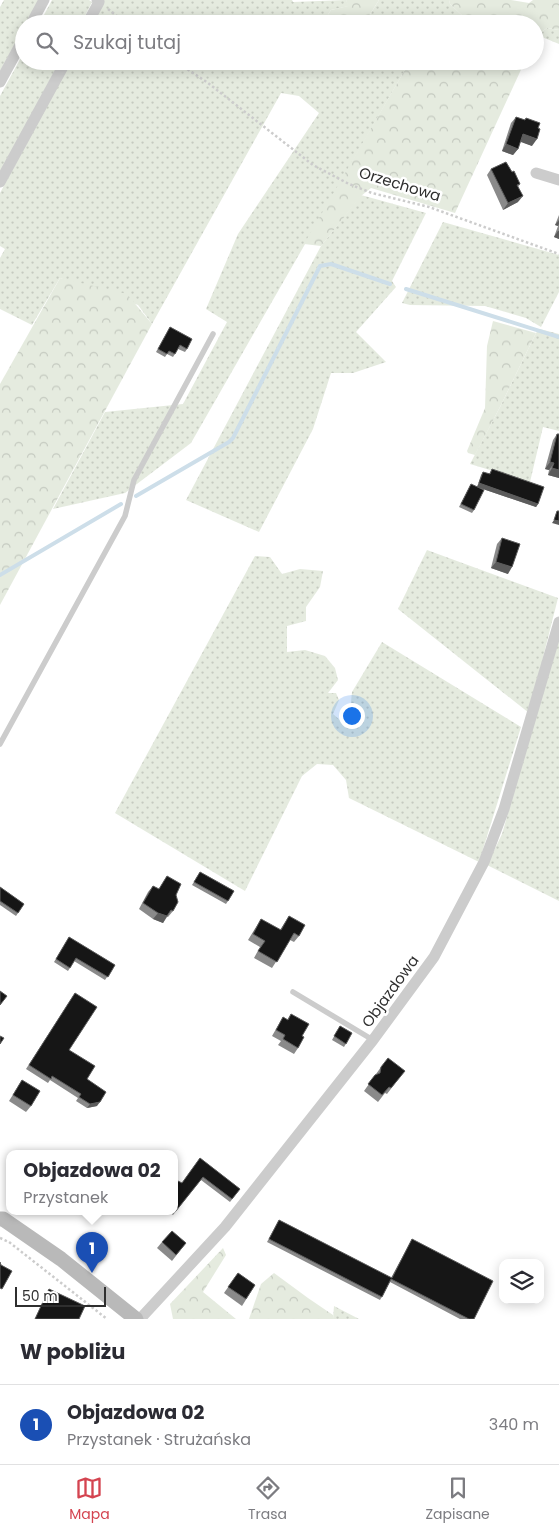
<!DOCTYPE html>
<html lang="pl">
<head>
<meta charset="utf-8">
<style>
	body { margin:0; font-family:Poppins,sans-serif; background:#f2f2f3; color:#2b2b33 }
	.controls { position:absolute; right:15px; bottom:15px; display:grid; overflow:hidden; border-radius:10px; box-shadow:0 2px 12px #0003 }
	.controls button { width:45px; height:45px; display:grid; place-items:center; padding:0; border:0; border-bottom:1px solid #e1e1e2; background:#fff; color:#2b2b33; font:25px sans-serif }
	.scale { position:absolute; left:15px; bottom:12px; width:91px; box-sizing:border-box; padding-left:5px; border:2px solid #2f2f2f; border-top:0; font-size:14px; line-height:18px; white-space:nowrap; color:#2f2f2f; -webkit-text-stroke:4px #fff; paint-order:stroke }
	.you { position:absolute; left:351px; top:715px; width:18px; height:18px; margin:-12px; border:4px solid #fff; border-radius:50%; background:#1a73e8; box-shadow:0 0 0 8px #1a73e833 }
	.badge { display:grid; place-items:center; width:32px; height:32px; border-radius:50%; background:#d44450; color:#fff; font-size:16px; font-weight:700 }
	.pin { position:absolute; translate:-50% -41px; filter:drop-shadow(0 1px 2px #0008) }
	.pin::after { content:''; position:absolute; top:26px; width:18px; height:15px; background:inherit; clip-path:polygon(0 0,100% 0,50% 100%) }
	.popup { position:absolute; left:6px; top:1150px; width:172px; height:65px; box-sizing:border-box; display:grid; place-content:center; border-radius:10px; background:#fff; filter:drop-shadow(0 1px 4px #0005); font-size:16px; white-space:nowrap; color:#7c7c81 }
	.popup b { font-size:19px; color:#2b2b33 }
	.popup::after { content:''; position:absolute; left:50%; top:100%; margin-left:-10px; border:10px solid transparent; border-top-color:#fff }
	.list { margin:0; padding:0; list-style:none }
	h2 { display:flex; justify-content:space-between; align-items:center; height:65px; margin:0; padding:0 20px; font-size:21px }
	h2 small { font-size:16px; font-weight:400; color:#7c7c81 }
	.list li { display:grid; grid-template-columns:32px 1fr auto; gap:15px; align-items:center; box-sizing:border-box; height:80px; padding:0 20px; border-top:1px solid #e1e1e2 }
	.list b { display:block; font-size:19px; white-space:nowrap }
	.list p { margin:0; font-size:16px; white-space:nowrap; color:#7c7c81 }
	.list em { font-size:16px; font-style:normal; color:#7c7c81 }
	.icon { flex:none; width:28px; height:28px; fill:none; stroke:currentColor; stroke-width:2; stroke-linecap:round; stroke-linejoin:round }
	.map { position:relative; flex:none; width:559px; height:1319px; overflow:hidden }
	.search { position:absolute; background:#fff; box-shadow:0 2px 12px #0003; left:15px; right:15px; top:15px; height:55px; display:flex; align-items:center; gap:12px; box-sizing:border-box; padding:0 18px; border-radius:28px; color:#7c7c81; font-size:19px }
	.sheet { height:145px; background:#fff }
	nav { display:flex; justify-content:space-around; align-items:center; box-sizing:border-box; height:70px; border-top:1px solid #e1e1e2; background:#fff; font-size:14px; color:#7c7c81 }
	nav a { display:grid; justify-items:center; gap:2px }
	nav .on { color:#d44450 }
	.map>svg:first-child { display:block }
	.green { fill:url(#green-dots) }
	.forest { fill:url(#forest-crowns) }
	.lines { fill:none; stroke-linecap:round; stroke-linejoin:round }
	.stream { stroke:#cddee9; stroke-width:4 }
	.path { stroke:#ccc; stroke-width:2.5; stroke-dasharray:2.5 2.5; stroke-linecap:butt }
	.lane { stroke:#ccc; stroke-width:5.5 }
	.street { stroke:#ccc; stroke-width:11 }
	.secondary { stroke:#b9b9b9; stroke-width:15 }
	.wall { fill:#8a8a8a }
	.shaded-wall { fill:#5c5c5c }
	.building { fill:#161616; stroke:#5c5c5c }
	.labels { text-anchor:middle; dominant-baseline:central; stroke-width:5; stroke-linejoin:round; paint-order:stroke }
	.street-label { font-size:15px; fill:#2f2f2f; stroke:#fff }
</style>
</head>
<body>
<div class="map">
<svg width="559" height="1319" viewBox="0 0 559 1319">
	<defs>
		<pattern id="green-dots" width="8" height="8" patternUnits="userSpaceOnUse" patternTransform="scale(1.25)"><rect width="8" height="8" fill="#e5ebdf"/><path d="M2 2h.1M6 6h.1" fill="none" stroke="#c5cac0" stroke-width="1.8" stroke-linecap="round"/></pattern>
		<pattern id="forest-crowns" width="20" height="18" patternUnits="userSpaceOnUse" patternTransform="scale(1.25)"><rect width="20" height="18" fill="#e5ebdf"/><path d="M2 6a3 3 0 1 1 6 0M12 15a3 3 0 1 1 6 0" fill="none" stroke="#c5cac0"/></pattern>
	</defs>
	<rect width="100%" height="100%" fill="#fff"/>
	<!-- green -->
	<g class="green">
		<path d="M4,0h35l-13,24h-2v4l-24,43v-64z"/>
		<path d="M52,0h37l3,2 -11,22h-42z"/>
		<path d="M102,0h190l1,2 53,-2 3,6 -18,4 -9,14h-231z"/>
		<path d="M379,0h70l1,4 18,17 -3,3h-101z"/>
		<path d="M547,28l12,2v14l-22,-9z"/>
		<path d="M24,52v9h36l-60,112v-77z"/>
		<path d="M71,61h339l-219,382 -66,50 -72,16 52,-97 78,-8 44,-82 -21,-13 32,-75 81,-121 -20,-17 -18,-3 -129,231 -14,-19 -78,-27 -28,47 -32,-16v-51l5,-9 -5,-3v-53z"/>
		<path d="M361,195l65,18 -34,68 4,6 -40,45 30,30 -33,11h-22l-18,56 -54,103 -73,-32 135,-254z"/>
		<path d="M443,222l116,33v37l-18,35 -15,-9 -41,-12 -75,-1 -8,-2z"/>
		<path d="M540,329l19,5v97l-16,-4 -13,55 -60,-18 30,-57 36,-74z"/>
		<path d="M427,550l131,48 -29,115 -131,-104z"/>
		<path d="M255,556l15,1 12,17 18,-5 23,2 -3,16 -14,20v14l-19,5v26l18,-2 20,6 10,12 3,12 -10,13h8l3,7 -6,14 7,6 10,-8 2,-20 30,-50 139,85 -42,135 -130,-64 -3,-18 -13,-15 -16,-1 -15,12 -57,115 -130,-78z"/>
		<path d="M559,635v266l-72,-36 15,-31z"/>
		<path d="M334,1306l25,13h-26z"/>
	</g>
	<!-- forest -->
	<g class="forest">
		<path d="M346,0h33l-15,24h-42l9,-14 17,-4z"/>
		<path d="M449,0h62l18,3 4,-3h26v30l-12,-2 -10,7 -2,3v-14h-70l3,-3 -18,-17z"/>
		<path d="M410,61h115l-70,152 -84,-25 -10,8 -40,50 -17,-2z"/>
		<path d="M60,278l67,16 25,30 -152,281v-221z"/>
		<path d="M493,321l43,12 -36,74 -25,48 -7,-2 -1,-2 18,-43 2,-62z"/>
		<path d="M223,1248l3,7 -23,37 33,27h-63l-3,-15z"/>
		<path d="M274,1273l34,25 25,17v4h-84l12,-35z"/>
	</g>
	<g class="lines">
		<!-- stream -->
		<g class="stream">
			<path d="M406,289l153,48"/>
			<path d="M136,496l93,-54 4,-4 87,-172 11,-2 59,20"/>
			<path d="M0,575l121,-71"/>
		</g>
		<!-- path -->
		<g class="path">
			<path d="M108,9l19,15"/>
			<path d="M175,61l33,22 105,82 36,19 23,9 57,14 130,47"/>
			<path d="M0,1238l9,4 98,77"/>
		</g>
		<!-- lane -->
		<g class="lane">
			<path d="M0,744l125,-228 9,-36 79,-146"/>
			<path d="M293,992l80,48"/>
		</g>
		<!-- street -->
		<g class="street">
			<path d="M31,24l13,-24"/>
			<path d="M87,24l12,-22 -2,-2"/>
			<path d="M0,82l24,-44"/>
			<path d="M536,173l23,7"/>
			<path d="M0,182l66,-121"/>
			<path d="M140,1319l85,-92 148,-187 61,-83 50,-95 20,-53 55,-187"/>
		</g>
		<!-- secondary -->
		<path class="secondary" d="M0,1219h3l58,40 75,60"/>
	</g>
	<!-- wall -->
	<g class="wall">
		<path d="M516,117l9,3 1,-2 6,28 -12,-5 -2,8 -5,6 -11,-4 9,-28z"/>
		<path d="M491,169l21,3 8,12 -2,3v15l-15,8 -16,-35z"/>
		<path d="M559,215v24l-5,-2 4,-11 -3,-1z"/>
		<path d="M170,327l17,22 -2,3 -7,-3 -5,8 -6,-3 -2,3 -9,-5z"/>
		<path d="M557,434h2v44l-11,-3 1,-5 -4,-1 8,-29z"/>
		<path d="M492,469l46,35 -2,3 -59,-20 4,-12 2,-3 6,2z"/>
		<path d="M471,484l3,26 -2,3 -13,-6z"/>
		<path d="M502,538l6,36 -17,-6 6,-24z"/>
		<path d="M200,872l34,19 -8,13 -34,-19z"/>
		<path d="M167,876l9,19 -3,16 -5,6h-1l-4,6 -10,-4 -14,-10 9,-17 5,-6 6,3z"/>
		<path d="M0,887l24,17 -8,12 -16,-11z"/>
		<path d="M289,916l10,20 -5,6 -4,-2 -18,28 -18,-10 6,-11 -12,-7 13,-21 19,11z"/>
		<path d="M69,937l46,28 -10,15 -31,-19 -6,10 -14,-9z"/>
		<path d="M75,993l-6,57 18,29 10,27 -10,2 -11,-7 2,-3 -28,-18 -2,3 -22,-14z"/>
		<path d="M291,1014l11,22 -4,12 -4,6 -16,-9 3,-4 -9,-5 11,-19 4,3z"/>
		<path d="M340,1026l12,7 -8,14 -12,-7z"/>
		<path d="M381,1067l19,10 -13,17 -2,-1 -7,9 -14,-11z"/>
		<path d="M22,1080l9,26 -5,6 -17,-11z"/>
		<path d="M200,1158l40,31 -10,13 -29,-22 -28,35 -4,-3h5l8,-29z"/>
		<path d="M279,1220l112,58 21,-39 62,80h-14l-70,-37 -10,18 -113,-58z"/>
		<path d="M162,1242l24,1 -14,18 -15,-13z"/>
		<path d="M238,1273l17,12 -13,21 -18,-13z"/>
		<path d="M49,1289l30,30h-44l12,-27z"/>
	</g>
	<!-- shaded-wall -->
	<g class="shaded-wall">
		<path d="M523,134l14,5 -5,7 -14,-5z"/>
		<path d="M506,144l12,5 -5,6 -11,-4z"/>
		<path d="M523,196l-5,6 -15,8 5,-7z"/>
		<path d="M559,220v4l-1,2 -3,-1z"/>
		<path d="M558,231h1v8l-5,-2z"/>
		<path d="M550,462l4,1 -5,7 -4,-1z"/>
		<path d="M552,468l7,2v8l-11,-3z"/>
		<path d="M479,483l59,21 -2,3 -59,-20z"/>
		<path d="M554,520l5,1v4l-7,-2z"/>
		<path d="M496,562l16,5 -4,7 -17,-6z"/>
		<path d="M158,913l9,3 -4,7 -10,-4z"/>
		<path d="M100,1102l-3,4 -10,2 3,-4z"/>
	</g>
	<!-- building -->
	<g class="building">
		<path d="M516,117l9,3 1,-2 14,5 -2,5 2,1 -3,10 -14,-5 -5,15 -12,-5z"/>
		<path d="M506,162l6,10 2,-1 6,13 -3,1 6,11 -15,7 -17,-34z"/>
		<path d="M170,327l22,12 -5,10 -7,-4 -5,9 -6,-3 -2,3 -9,-5z"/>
		<path d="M557,434h2v36l-7,-2 2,-5 -4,-1z"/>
		<path d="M492,469l52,18 -6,17 -59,-21 4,-11 7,2z"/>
		<path d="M471,484l13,6 -10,20 -13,-6z"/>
		<path d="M557,511h2v10l-5,-1z"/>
		<path d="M502,538l18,6 -8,23 -16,-5z"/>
		<path d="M200,872l34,19 -6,10 -34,-19z"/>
		<path d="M167,876l14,8 -5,11 2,7 -5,9 -2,-1 -4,6 -9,-3 -15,-10 10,-17 6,3z"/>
		<path d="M0,887l24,17 -6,9 -18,-12z"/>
		<path d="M289,916l16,9 -6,11 -5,-3 -17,29 -19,-11 7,-10 -12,-7 8,-15 20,11z"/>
		<path d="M69,937l46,28 -7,12 -32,-19 -6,10 -14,-9z"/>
		<path d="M0,991l7,5 -7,9z"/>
		<path d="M75,993l22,14 -28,43 26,16 -8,13 19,13 -6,10 -10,2 -11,-7 2,-3 -29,-18 -1,3 -22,-14z"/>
		<path d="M291,1014l18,10 -7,12 2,1 -6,11 -15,-9 2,-4 -9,-5 7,-13 5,3z"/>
		<path d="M340,1026l12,7 -6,11 -12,-8z"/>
		<path d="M0,1036l4,2 -4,6z"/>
		<path d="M388,1058l17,13 -14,17 -2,-1 -7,8 -14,-11 7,-9 5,-2 1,-6z"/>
		<path d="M22,1080l18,11 -9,15 -18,-11z"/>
		<path d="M200,1158l40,31 -8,10 -29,-22 -28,35 -1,-33 8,4z"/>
		<path d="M279,1220l113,58 20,-39 81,42 -19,38h-5l-78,-40 -9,18 -113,-58z"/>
		<path d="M172,1231l14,12 -10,12 -14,-13z"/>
		<path d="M0,1262l1,3 11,6 -10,18 -2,-1z"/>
		<path d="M238,1273l17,12 -9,14 -18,-12z"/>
		<path d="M49,1289l36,17 -6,13h-44z"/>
	</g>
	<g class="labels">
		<!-- street labels -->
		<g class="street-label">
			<text transform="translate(400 184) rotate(17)">Orzechowa</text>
			<text transform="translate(390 991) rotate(-54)">Objazdowa</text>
		</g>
	</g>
</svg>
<div class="controls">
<button><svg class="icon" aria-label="layers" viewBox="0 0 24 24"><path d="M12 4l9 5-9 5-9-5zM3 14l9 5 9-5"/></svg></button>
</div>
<div class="scale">50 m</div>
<div class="you"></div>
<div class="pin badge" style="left:92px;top:1273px;background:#1a4fb4">1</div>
<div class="popup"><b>Objazdowa 02</b>Przystanek</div>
<div class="search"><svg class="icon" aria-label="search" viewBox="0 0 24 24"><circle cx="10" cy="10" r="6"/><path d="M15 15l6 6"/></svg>Szukaj tutaj</div>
</div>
<section class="sheet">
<h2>W pobliżu<small></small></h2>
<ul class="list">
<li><span class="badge" style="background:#1a4fb4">1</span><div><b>Objazdowa 02</b><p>Przystanek · Strużańska</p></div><em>340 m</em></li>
</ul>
</section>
<nav>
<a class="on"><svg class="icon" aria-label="map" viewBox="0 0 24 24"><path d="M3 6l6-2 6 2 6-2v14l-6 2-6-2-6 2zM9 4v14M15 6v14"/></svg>Mapa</a>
<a><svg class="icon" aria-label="directions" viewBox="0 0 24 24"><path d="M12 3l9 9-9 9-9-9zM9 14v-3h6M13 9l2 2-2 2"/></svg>Trasa</a>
<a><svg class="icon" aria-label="saved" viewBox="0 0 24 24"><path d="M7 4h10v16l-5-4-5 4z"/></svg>Zapisane</a>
</nav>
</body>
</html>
